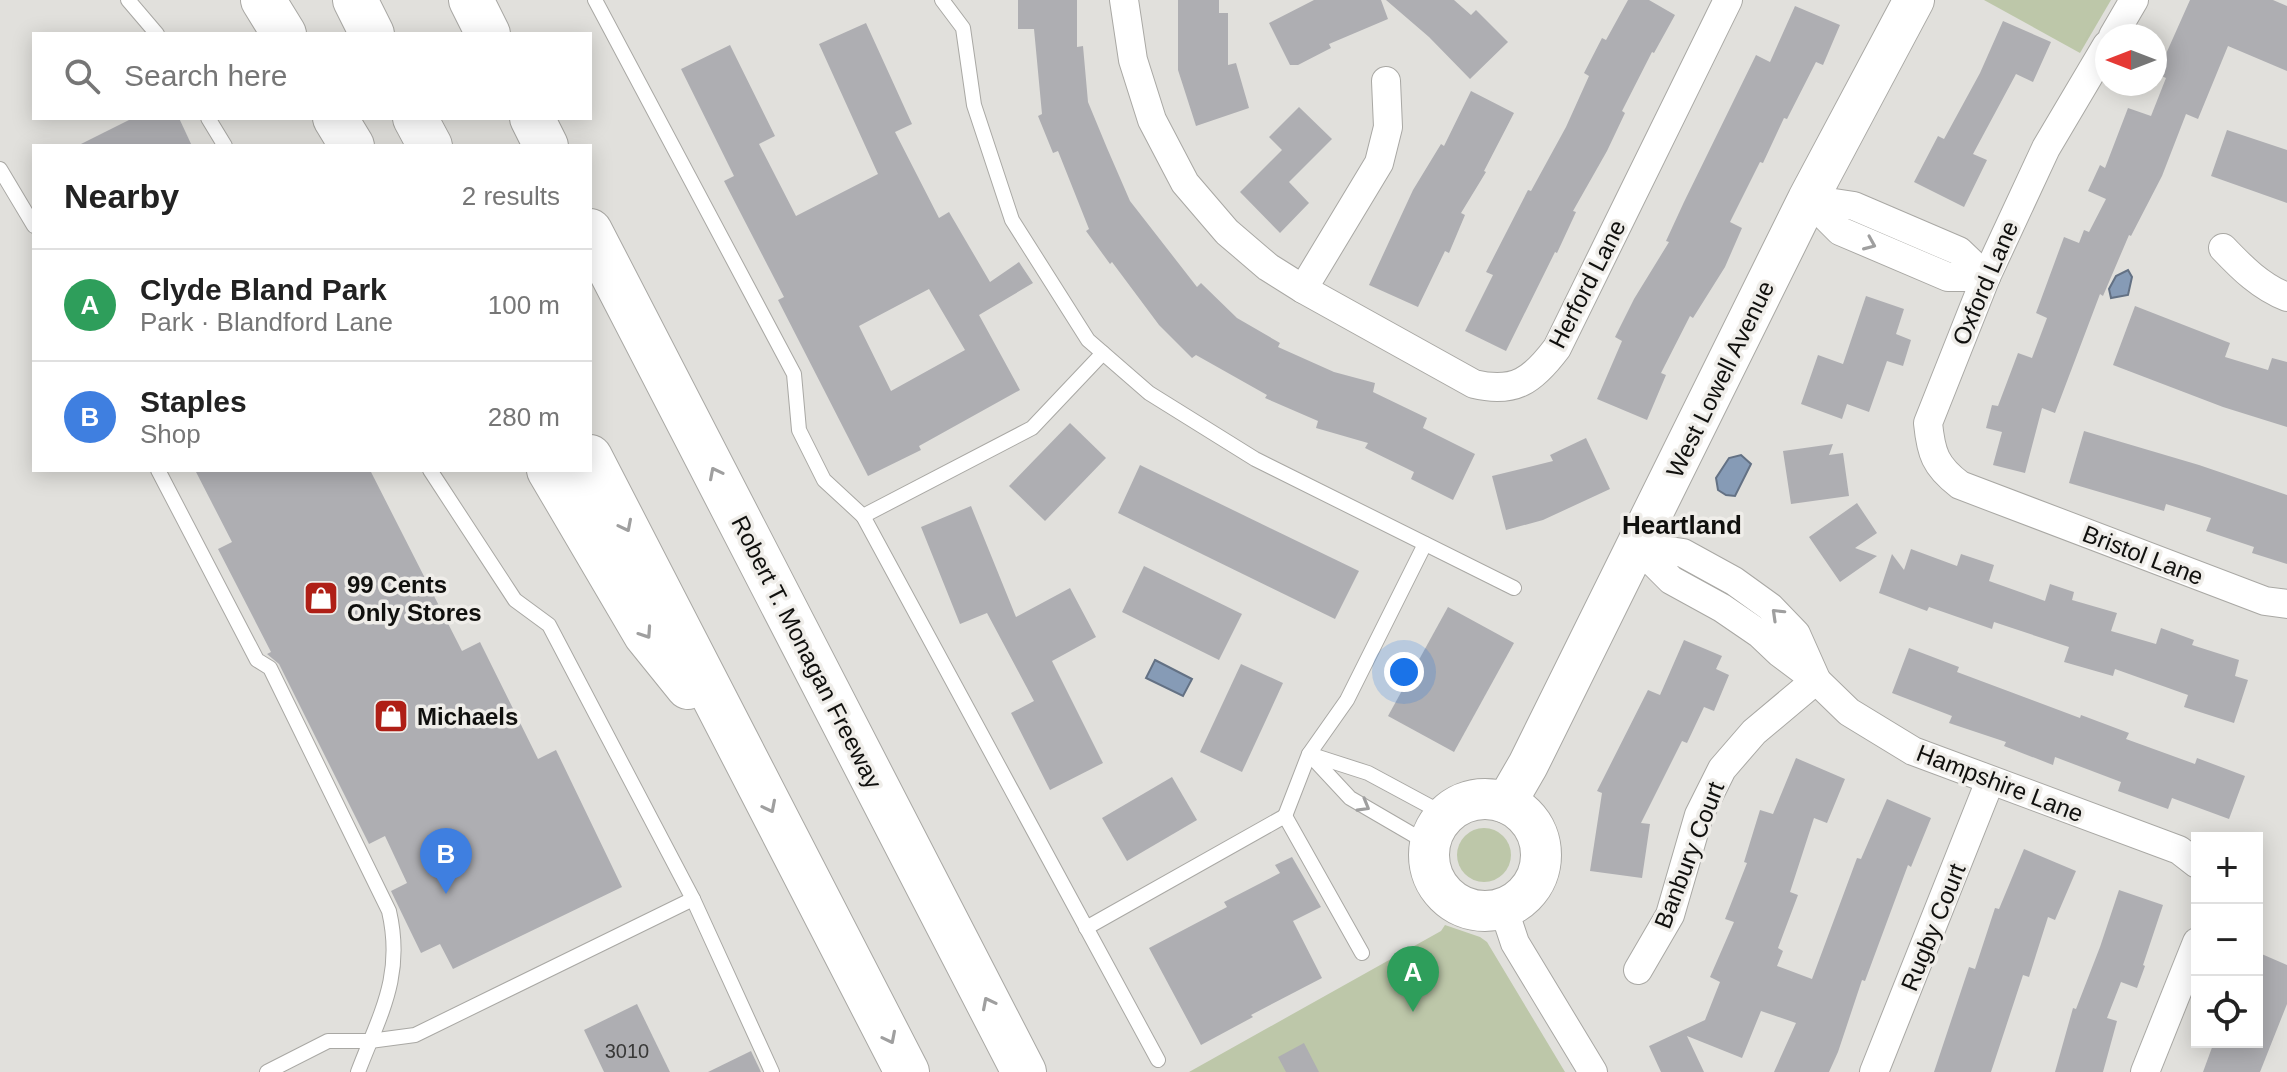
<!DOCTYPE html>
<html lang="en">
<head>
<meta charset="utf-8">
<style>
	body { margin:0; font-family:Helvetica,sans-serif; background:#f2f2f2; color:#222 }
	.controls { position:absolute; right:24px; bottom:24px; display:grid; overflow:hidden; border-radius:0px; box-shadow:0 4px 20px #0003 }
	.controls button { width:72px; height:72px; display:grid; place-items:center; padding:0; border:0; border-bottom:2px solid #e0e0e0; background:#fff; color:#222; font:40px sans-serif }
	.compass { position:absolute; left:2095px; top:24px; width:72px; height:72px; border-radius:50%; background:#fff; box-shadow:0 4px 20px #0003; rotate:270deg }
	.you { position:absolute; left:1404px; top:672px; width:28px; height:28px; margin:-20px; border:6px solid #fff; border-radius:50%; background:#1a73e8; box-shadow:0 0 0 12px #1a73e833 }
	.badge { display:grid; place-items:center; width:52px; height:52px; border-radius:50%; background:#7c3aed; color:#fff; font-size:26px; font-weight:700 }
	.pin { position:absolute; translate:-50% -66px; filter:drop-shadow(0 2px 4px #0008) }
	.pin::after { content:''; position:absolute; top:42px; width:28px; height:24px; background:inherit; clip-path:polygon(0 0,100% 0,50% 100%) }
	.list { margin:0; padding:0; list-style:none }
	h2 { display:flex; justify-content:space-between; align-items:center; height:104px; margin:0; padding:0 32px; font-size:34px }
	h2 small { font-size:26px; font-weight:400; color:#767676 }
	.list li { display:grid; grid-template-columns:52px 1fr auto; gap:24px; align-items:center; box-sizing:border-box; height:112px; padding:0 32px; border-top:2px solid #e0e0e0 }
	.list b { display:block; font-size:30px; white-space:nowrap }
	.list p { margin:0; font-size:26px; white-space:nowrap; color:#767676 }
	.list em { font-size:26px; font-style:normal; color:#767676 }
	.icon { flex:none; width:44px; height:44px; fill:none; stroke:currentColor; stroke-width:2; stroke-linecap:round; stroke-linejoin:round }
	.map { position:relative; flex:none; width:2287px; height:1072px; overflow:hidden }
	.search { position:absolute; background:#fff; box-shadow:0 4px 20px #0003; left:32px; top:32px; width:560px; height:88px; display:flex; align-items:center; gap:20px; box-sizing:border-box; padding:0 28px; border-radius:0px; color:#767676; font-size:30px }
	.panel { position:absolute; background:#fff; box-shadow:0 4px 20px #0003; left:32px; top:144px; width:560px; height:328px; border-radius:0px }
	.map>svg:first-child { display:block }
	.green { fill:#bdc7a9 }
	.water { fill:#869bb6; stroke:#637184; stroke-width:2 }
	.building { fill:#aeaeb2; fill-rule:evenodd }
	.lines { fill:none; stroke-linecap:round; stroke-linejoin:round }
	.lane-casing { stroke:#a9a8a4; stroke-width:16 }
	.street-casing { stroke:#a9a8a4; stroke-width:30 }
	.secondary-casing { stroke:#a9a8a4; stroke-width:42 }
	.highway-casing { stroke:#a9a8a4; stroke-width:46 }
	.lane { stroke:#fff; stroke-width:14 }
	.street { stroke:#fff; stroke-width:28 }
	.secondary { stroke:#fff; stroke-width:40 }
	.highway { stroke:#fff; stroke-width:44 }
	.oneway { stroke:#9f9f9f }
	.labels { text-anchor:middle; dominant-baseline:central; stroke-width:7; stroke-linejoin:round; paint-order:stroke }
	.number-label { font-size:20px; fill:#383837 }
	.street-label { font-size:24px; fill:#10100e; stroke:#efede9 }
	.poi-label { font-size:24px; font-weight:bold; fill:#10100e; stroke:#efede9; text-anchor:start }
	.neighbourhood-label { font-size:26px; font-weight:bold; fill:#10100e; stroke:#efede9 }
</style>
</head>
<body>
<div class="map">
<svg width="2287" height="1072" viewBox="0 0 2287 1072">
	<rect width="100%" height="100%" fill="#e1e0dc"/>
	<!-- green -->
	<g class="green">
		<path d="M1984,0h127l-31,53z"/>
		<circle cx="1484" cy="855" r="27"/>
		<path d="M1445,925l35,12 7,5 78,130h-376l252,-141z"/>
	</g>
	<!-- water -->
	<g class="water">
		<path d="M2128,270l4,7 -4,18 -17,3 -2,-9 7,-13z"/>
		<path d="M1741,455l10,9 -16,32 -9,-1 -8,-5 -2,-12 13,-20z"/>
		<path d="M1155,660l37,19 -9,17 -37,-18z"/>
	</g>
	<!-- building -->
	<g class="building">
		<path d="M1018,0h59v47l6,-1 5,56 19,46 23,53 67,86 4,-4 36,35 43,25 -2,4 56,25 41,11 -2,9 54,26 -4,10 52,26 -22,46 -42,-21 3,-7 -49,-24 3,-5 -52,-15 2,-7 -53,-23 2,-3 -71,-40 -4,3 -33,-33 -47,-63 -2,2 -24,-33 3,-2 -31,-78 -5,2 -15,-37 4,-2 -8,-85h-16z"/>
		<path d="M1178,0h41v13h9v52l8,-2 13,45 -53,18 -18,-56z"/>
		<path d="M1314,0h67l7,19 -59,25 2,4 -33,17h-8l-21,-42z"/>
		<path d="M1386,0h68l17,15 5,-5 32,32 -38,37 -41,-42z"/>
		<path d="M1628,0h21l26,15 -21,38 -2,-1 -30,59 3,2 -18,38 -34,60 3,1 -19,41 -2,-1 -49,99 -41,-20 28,-56 -7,-3 42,-82 3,1 35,-64 23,-51 -5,-3 18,-35 4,2z"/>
		<path d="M2190,0h83l14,6v65l-59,-25 -30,73 -12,-5 -24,62 -31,60 -2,-1 -26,61 -3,-2 -45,119 -13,-5 -17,65 -32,-8 9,-33 -16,-4 6,-23 6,1 20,-53 14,5 15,-40 -11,-5 28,-76 15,6 5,-13 5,2 17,-33 -18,-8 12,-26 5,3 23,-60 23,8 15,-38 -9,-4z"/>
		<path d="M1795,6l45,19 -17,40 -7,-3 -29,57 -3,-1 -21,45 -3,-1 -30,60 12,6 -17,39 -32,51 -3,-2 -29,57 5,2 -19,45 -50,-21 25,-58 -7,-4 19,-38 35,-57 -3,-1 18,-39 72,-147 14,7z"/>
		<path d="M2003,21l48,21 -18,40 -17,-8 -43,80 14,6 -23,47 -50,-25 24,-46 6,3 36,-66z"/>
		<path d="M866,23l46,101 -17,8 44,86 10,-6 41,70 29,-20 14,21 -54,32 41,75 -101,56 2,4 -53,26 -90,-176 6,-3 -60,-116 10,-5 -53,-107 49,-24 45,91 -16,8 37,72 82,-42 -59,-130zM929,289l36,61 -74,41 -32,-65z"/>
		<path d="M1471,91l43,22 -30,58 2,1 -25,41 4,2 -16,38 -4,-2 -27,56 -49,-22 44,-95 28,-46 3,2z"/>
		<path d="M1299,107l33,32 -43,43 20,21 -29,30 -40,-41 42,-42 -13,-13z"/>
		<path d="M133,118h46l13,28h-115z"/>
		<path d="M2227,130l60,20v53l-76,-27z"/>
		<path d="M1866,296l38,13 -8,25 15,6 -8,26 -16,-5 -18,51 -22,-8 -5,15 -41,-15 17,-49 25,9z"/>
		<path d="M2135,306l95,37 -5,14 43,13 4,-12 15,4v65l-64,-20 -110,-42z"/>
		<path d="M1070,423l36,35 -61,63 -36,-35z"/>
		<path d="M2084,431l115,34 88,30v69l-35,-11 2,-6 -48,-16 5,-13 -45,-14 -2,7 -95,-28z"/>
		<path d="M1586,438l24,51 -67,31 -37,10 -14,-54 61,-15 -3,-6z"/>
		<path d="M1833,444l-4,11 14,-2 6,43 -58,8 -8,-53z"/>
		<path d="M1140,465l219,106 -24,48 -217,-106z"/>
		<path d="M195,470h175l92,181 18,-9 58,117 18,-9 66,137 -169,82 -13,-25 -19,9 -30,-62 16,-8 -22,-47 -16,8 -90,-180 -12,-10 4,-2 -53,-103 14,-7z"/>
		<path d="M1857,503l20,30 -22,15 22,8 -37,26 -31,-45z"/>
		<path d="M971,506l45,111 54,-29 26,49 -44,24 51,102 -53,27 -39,-77 23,-12 -47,-88 -27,11 -39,-97z"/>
		<path d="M1911,549l46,17 4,-12 33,11 -5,16 56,20 5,-17 24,8 -2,8 45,13 -6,18 45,13 5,-16 33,12 -2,5 47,15 -4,16 13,4 -14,43 -50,-16 4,-12 -73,-26 -2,7 -49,-14 5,-15 -75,-25 -2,7 -63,-22 -2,4 -48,-18 13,-39 12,16z"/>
		<path d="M1144,566l98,48 -23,46 -97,-48z"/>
		<path d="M1448,607l66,36 -60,109 -66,-36z"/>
		<path d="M1684,640l38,16 -6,13 13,6 -15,36 -10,-4 -17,36 -5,-2 -41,82 9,1 -8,54 -52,-7 12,-78 -5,-2 51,-101 12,5z"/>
		<path d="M1909,648l50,19 -2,5 123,46 1,-3 48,18 -3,6 69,25 2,-6 48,18 -16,43 -57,-21 -4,11 -50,-18 3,-9 -66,-25 -2,8 -49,-19 2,-4 -57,-19 3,-7 -60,-23z"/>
		<path d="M1241,664l42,19 -41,89 -42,-20z"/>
		<path d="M1796,758l49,21 -18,44 -13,-5 -24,74 8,3 -20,53 5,3 -6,15 35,13 45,-121 4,1 26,-60 44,19 -20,49 -3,-2 -43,116 -3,-1 -24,72 -9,20h-55l22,-49 -35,-12 -19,47 -55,-22 17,36h-43l-12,-26 56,-26 15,-38 -10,-5 24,-55 -9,-3 22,-56 -3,-1 16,-52 13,4z"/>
		<path d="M1172,777l25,43 -70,41 -25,-43z"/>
		<path d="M2024,849l52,22 -21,49 -7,-3 -19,60 -6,-2 -32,97h-57l35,-105 6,2 20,-61 4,1z"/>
		<path d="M1292,857l29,50 -28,14 29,57 -71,37 2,2 -52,28 -52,-97 78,-41 -3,-5 56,-29 -5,-8z"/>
		<path d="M2119,890l44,15 -20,60 2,1 -8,22 -16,-6 -14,36 10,3 -14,51h-48l18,-64 3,1 24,-62z"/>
		<path d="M2257,952l30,13v39l-27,68h-57l11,-30h43z"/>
		<path d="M637,1004l33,68h-66l-20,-42z"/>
		<path d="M1304,1043l15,29h-33l-8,-15z"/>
		<path d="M751,1051l10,21h-53z"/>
	</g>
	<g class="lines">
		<!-- lane casing -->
		<g class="lane-casing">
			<g id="lane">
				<path d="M128,0l29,34"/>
				<path d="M595,0l199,374 5,56 25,50 39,36 169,-88 71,-75"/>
				<path d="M942,0l21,28 11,77 38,115 76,120 61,53 106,66 259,129"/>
				<path d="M208,118l17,28"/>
				<path d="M0,169l34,57"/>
				<path d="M158,470l99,190 13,8 119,243c15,65 -9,103 -31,161"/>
				<path d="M430,470l85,130 34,25 144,274 79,173"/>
				<path d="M863,516l295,544"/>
				<path d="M1309,754l41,44 79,46"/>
				<path d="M1312,755l56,18 78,42"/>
				<path d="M1285,816l24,-62 38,-54 78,-156"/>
				<path d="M1086,928l199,-112 77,137"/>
				<path d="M267,1072l61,-31h42l45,-6 278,-136"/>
			</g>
		</g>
		<!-- street casing -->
		<g class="street-casing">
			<g id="street">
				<path d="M1124,0l9,60 19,60 33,63 42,49 41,35 35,22 171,95c41,10 59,-4 83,-36l171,-348"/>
				<path d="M2113,36l21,-36"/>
				<path d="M2107,45l-61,103 -60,129 -58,146c3,30 7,43 32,62l305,116 22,3"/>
				<path d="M1808,199l32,32 108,46h38"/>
				<path d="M1808,199l46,7 105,45 27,26"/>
				<path d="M2223,248c19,20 38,39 64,49"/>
				<path d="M1303,289l76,-126 9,-36 -2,-46"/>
				<path d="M1637,546l34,34 51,28 38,26 20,19 36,27 33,32 64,39 266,99 18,14"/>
				<path d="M1637,546l46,7 51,28 36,26 26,27 20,45"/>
				<path d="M1504,910l11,33 78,129"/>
				<path d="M1638,970l32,-55 29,-100 23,-46 32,-37 62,-52"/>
				<path d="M1874,1072l116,-291"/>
				<path d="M2145,1072l52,-130"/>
			</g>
		</g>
		<!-- secondary casing -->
		<g class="secondary-casing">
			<g id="secondary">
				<circle cx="1485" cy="855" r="56"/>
				<path d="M1506,803l22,-38 280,-566 106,-199"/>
			</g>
		</g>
		<!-- highway casing -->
		<g class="highway-casing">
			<g id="highway">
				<path d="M263,0l21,34"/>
				<path d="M355,0l17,34"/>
				<path d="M471,0l17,34"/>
				<path d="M335,118l17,28"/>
				<path d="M415,118l15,28"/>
				<path d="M532,118l14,28"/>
				<path d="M590,231l434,841"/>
				<path d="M590,457l317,615"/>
				<path d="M549,470l97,165 42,52"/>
			</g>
		</g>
		<!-- lane -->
		<use href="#lane" class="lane"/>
		<!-- street -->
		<use href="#street" class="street"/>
		<!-- secondary -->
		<use href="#secondary" class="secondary"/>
		<!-- highway -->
		<use href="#highway" class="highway"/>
	</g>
	<!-- one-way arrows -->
	<defs><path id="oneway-chevron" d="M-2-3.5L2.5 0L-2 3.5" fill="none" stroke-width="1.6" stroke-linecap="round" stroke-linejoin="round" transform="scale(2)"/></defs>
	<g class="oneway">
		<use href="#oneway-chevron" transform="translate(1870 244) rotate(23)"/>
		<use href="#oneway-chevron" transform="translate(715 473) rotate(-117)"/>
		<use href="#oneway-chevron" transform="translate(626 526) rotate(63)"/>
		<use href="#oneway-chevron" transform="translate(1777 614) rotate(-136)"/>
		<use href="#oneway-chevron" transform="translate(646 633) rotate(56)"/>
		<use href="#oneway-chevron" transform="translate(1364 806) rotate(30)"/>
		<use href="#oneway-chevron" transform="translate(770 807) rotate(63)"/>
		<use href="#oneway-chevron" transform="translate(988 1003) rotate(-117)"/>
		<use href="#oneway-chevron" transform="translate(890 1038) rotate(63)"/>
	</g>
	<!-- icons -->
	<defs>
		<g id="shop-square" transform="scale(1.8)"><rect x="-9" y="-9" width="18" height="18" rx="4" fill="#af1f16" stroke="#efede9"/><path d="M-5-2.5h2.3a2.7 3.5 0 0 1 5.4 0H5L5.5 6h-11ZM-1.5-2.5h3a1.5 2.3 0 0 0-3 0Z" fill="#fff"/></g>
	</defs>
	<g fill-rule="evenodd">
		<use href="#shop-square" x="321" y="598"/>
		<use href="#shop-square" x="391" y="716"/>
	</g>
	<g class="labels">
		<!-- number labels -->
		<g class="number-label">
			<text x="627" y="1051">3010</text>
		</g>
		<!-- street labels -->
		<g class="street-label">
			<text transform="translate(1985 283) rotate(-67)">Oxford Lane</text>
			<text transform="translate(1587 284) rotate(-63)">Herford Lane</text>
			<text transform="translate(1720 379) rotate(-64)">West Lowell Avenue</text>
			<text transform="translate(2143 555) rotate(21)">Bristol Lane</text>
			<text transform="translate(807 652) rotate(63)">Robert T. Monagan Freeway</text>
			<text transform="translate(2000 783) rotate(21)">Hampshire Lane</text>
			<text transform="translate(1689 855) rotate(-69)">Banbury Court</text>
			<text transform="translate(1933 927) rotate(-68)">Rugby Court</text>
		</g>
		<!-- poi labels -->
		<g class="poi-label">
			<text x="347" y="584">99 Cents<tspan x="347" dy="28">Only Stores</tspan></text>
			<text x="417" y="716">Michaels</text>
		</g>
		<!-- neighbourhood labels -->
		<g class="neighbourhood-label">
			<text x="1682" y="525">Heartland</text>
		</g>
	</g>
</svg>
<div class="controls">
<button>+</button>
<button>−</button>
<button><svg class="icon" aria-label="locate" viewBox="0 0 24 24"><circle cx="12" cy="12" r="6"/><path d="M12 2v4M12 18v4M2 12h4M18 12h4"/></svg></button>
</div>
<svg class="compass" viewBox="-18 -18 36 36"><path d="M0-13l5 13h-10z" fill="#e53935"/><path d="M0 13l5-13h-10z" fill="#767676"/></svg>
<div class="you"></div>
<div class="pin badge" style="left:1413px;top:1012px;background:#2e9e5b">A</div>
<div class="pin badge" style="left:446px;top:894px;background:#3f7fe0">B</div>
<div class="search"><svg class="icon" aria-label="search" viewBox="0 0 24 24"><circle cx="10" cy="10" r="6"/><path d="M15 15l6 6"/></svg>Search here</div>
<section class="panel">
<h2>Nearby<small>2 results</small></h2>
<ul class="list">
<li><span class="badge" style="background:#2e9e5b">A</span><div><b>Clyde Bland Park</b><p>Park · Blandford Lane</p></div><em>100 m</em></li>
<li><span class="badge" style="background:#3f7fe0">B</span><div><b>Staples</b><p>Shop</p></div><em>280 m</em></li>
</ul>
</section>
</div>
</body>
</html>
